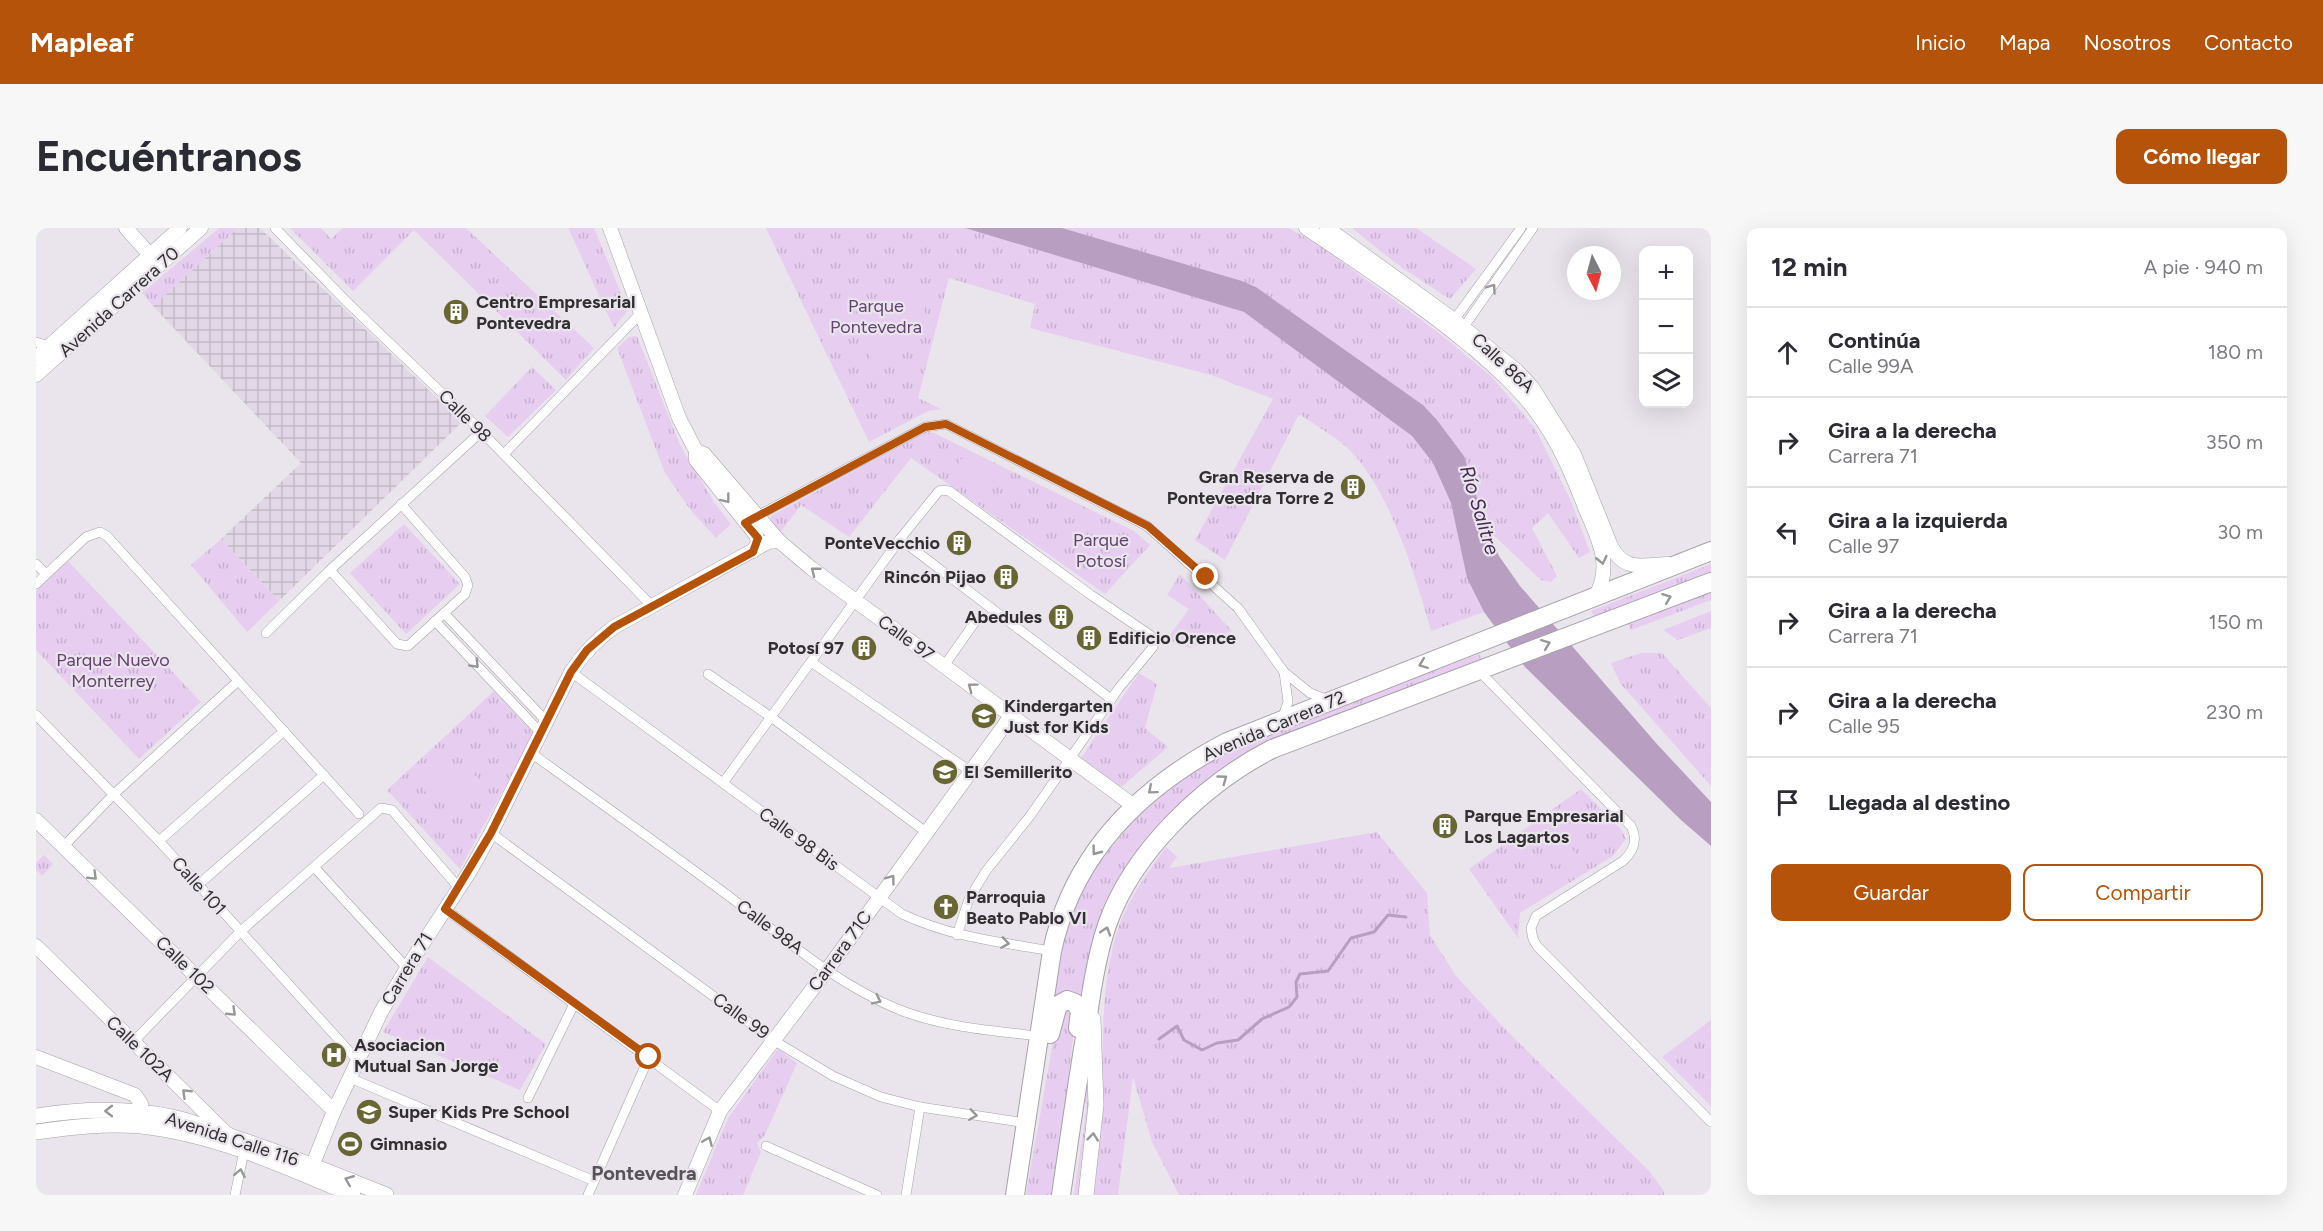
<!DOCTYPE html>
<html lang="es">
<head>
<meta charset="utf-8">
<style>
	body { margin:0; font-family:Figtree,sans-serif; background:#f7f7f7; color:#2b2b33 }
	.controls { position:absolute; right:18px; top:18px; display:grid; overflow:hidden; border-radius:12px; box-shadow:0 6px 24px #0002 }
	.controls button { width:54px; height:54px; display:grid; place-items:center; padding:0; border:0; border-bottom:2px solid #e1e1e2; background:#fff; color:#2b2b33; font:30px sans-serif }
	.compass { position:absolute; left:1531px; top:18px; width:54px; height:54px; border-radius:50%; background:#fff; box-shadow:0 6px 24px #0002; rotate:174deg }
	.stop { position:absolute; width:18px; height:18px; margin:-14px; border:4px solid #b45309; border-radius:50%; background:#fff }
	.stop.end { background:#b45309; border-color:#fff; box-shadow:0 2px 6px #0008 }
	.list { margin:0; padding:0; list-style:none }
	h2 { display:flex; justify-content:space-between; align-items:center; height:78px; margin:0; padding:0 24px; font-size:26px }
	h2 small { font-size:20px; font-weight:400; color:#7c7c81 }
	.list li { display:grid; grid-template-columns:39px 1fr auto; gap:18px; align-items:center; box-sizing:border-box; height:90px; padding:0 24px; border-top:2px solid #e1e1e2 }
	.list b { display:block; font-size:22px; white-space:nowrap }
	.list p { margin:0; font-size:20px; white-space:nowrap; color:#7c7c81 }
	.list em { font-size:20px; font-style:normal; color:#7c7c81 }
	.actions { display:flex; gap:12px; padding:18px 24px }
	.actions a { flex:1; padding:14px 0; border:2px solid #b45309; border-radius:12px; text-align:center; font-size:21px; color:#b45309 }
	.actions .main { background:#b45309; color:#fff }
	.icon { flex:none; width:33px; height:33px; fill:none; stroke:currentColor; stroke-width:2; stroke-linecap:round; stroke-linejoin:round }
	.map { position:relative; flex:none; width:1675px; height:967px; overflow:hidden; border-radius:12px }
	header { display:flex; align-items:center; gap:36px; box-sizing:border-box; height:84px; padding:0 30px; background:#b45309; color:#fff }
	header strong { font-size:28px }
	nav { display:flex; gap:33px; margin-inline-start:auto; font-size:21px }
	.intro { display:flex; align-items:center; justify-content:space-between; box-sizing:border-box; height:144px; padding:0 36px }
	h1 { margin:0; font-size:42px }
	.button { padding:15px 27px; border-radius:12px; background:#b45309; color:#fff; font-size:21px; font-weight:700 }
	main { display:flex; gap:36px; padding:0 36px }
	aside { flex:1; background:#fff; border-radius:12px; box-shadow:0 6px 24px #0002 }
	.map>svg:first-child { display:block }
	.built { fill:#e2d7e6 }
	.industrial { fill:url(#industrial-grid) }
	.grass { fill:url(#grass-tufts) }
	.pitch { fill:#e7cef1 }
	.water { fill:#b89fc2 }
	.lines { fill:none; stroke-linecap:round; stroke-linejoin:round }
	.stream { stroke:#b89fc2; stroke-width:3 }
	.street-casing { stroke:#a6a1a8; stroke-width:10 }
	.secondary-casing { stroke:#a6a1a8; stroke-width:15 }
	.primary-casing { stroke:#a6a1a8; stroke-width:16 }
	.highway-casing { stroke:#a6a1a8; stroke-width:20 }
	.street { stroke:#fff; stroke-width:9 }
	.secondary { stroke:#fff; stroke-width:14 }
	.primary { stroke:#fff; stroke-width:15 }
	.highway { stroke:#fff; stroke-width:18 }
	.oneway { stroke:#989798 }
	.route { stroke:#b45309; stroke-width:8 }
	.labels { text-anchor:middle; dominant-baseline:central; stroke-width:4.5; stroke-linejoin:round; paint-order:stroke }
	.street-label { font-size:18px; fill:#312f32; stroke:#eae4ec }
	.poi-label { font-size:18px; font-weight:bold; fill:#312f32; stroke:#eae4ec; text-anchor:start }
	.park-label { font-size:18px; fill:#644171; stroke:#eae4ec }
	.water-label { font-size:20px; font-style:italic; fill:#492855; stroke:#eae4ec }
	.neighbourhood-label { font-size:20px; font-weight:bold; fill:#58535a; stroke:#eae4ec }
</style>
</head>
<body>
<header>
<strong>Mapleaf</strong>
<nav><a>Inicio</a><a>Mapa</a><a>Nosotros</a><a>Contacto</a></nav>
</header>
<div class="intro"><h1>Encuéntranos</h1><a class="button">Cómo llegar</a></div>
<main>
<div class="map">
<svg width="1675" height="967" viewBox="0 0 1675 967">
	<defs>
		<pattern id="industrial-grid" width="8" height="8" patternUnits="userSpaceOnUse" patternTransform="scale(1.5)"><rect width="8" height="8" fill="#e2d7e6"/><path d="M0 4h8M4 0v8" fill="none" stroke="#c2b9c6"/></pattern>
		<pattern id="grass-tufts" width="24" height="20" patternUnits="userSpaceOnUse" patternTransform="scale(1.5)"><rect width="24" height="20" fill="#e7cef1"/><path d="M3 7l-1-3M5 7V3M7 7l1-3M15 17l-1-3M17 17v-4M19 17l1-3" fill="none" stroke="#c7b1cf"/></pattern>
	</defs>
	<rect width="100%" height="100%" fill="#eae4ec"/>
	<!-- built -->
	<g class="built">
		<path d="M944,475l18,14 -10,13 -18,-14z"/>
		<path d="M906,533l16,11 -9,12 -16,-12z"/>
	</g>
	<!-- industrial -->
	<path class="industrial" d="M202,0h22l202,194 -183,179 -58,-62 80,-76 -148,-157z"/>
	<!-- grass -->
	<g class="grass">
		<path d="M183,0h19l-85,78 -11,-13z"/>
		<path d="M254,0h31l10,11 12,-11h123l128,120 -28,32 -152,-150 -61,61z"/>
		<path d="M532,0h26l34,82 -14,18z"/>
		<path d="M730,0h199l279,84 168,124 21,27 18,40 16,75 17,34 -53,19c-15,-53 -38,-130 -74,-173 -15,-18 -39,-31 -58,-44l-74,146 -30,-20 78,-141 -62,-24 -181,-47 5,-24 -86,-26 -31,120 23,11 -13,2 -59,31z"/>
		<path d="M1026,0h227l33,19 117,86 52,43 44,52 36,73 19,51 -11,6 -31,-45 -16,15 25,48 -6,6 -10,-2 -54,-51 -23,-73 -27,-36 -14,-15 -167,-118z"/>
		<path d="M1318,0h62l60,41 -26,30 -48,-31 -49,-39z"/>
		<path d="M601,108l43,109 34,57 17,22 -15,14 -24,-26 -27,-39 -48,-125 12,-11z"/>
		<path d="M496,139l24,23 -48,47 -23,-21z"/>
		<path d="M890,204l8,1 200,98 16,14 -45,49 -194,-136 -62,79 -48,-32 -21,28 -10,-7 1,-10z"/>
		<path d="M368,296l56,60 -54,50 -56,-61z"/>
		<path d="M185,311l58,62 -32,31 -56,-67z"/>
		<path d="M32,333l133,141 -62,57 -103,-109v-59z"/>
		<path d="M1675,336v9l-116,45 -4,-7z"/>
		<path d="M1144,346l52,57 -43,17 -22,-9 22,-30 -22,-14z"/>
		<path d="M1675,361v11l-80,30 -5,-10z"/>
		<path d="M1675,383v17l-33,12 -15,-10z"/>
		<path d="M1605,425h21l49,55v78l-91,-103 -9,-20z"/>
		<path d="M1443,426l3,7 -168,64 -156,102 -76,178 -29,-5 11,-64 15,-43 24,-36 35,-41 30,-28 40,-26 37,-18 70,-29z"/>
		<path d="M1103,445l18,11 -12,44 23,19 -49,42 -38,-31z"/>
		<path d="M458,463l40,43 -74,135 -73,-79z"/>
		<path d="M1545,561l40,40 5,10 -13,17 -93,57 -2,25 -49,-69z"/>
		<path d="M1341,604l50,61 3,42 26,41 51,55 143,141 14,19v4h-485l-27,-53 -19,-65 -15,118h-26c3,-26 6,-52 8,-78 5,-63 -2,-130 19,-191 11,-30 29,-54 47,-79l11,10 -8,11z"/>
		<path d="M8,627l9,9 -11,12 -6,-7v-6z"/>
		<path d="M392,729l118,87 -26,46 -137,-58z"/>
		<path d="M1031,779l8,12 -12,110 -10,66h-27l31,-175z"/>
		<path d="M1675,792v86l-49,-49z"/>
		<path d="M742,821l19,14 -32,72 -8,8 4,9 -18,43h-47l32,-77z"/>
		<path d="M1054,829l1,41 -11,97h-6l13,-91 -4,-3z"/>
	</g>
	<!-- pitch -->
	<g class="pitch">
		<path d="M887,60l3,38 -25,4 -2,-39z"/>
		<path d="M856,85l6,44 -27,4 -4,-46z"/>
		<path d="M927,229l33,23 -12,17 -33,-23z"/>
		<path d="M405,531l17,9 -16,32 -18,-9z"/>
		<path d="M425,541l17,8 -16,33 -17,-8z"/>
		<path d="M1516,592l24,34 -20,13 -23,-34z"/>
	</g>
	<!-- water -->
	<path class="water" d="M929,0h97l180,53 14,6 167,118 14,15 27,36 23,73 12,27 21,30 136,157 55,59v44l-30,-26 -156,-153 -41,-55 -17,-34 -16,-75 -18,-40 -21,-27 -168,-124z"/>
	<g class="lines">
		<!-- stream -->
		<path class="stream" d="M1123,811l18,-13 7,14 18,10 15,-7 21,-3 24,-21 27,-12 8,-10 -1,-15 4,-8 28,-3 23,-33 23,-6 14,-17 18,2"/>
		<!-- street casing -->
		<g class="street-casing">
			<g id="street">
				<path d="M239,0l72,74 124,119 181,185"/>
				<path d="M1416,95l69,-95"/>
				<path d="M1425,103l72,-103"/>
				<path d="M0,114l13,4"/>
				<path d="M468,226l138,-142"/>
				<path d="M719,289l170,-90 21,-3 201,102 91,82 46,64 26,21 18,7"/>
				<path d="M864,311l211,160"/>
				<path d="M0,336l10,10"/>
				<path d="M294,342l67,74 11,2 57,-52 3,-9 -3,-8 -64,-73"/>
				<path d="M0,356l50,-47 14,-5 7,4 252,278"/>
				<path d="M408,385l102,108"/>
				<path d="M399,393l106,112"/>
				<path d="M230,405l64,-63 152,-139"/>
				<path d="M775,434l159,109"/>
				<path d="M908,438l33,-47"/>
				<path d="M1442,442l153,156c7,14 3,25 -8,35l-87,55 -5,12 2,11 4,7 174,176"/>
				<path d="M535,444l331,242c49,23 97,28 150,37"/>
				<path d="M672,446l63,43 155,115"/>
				<path d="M0,487l123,126 199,220"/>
				<path d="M1246,491l6,-17 -4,-30"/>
				<path d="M495,525c67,48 133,95 199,144 54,41 107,88 170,113 43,17 93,21 139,26"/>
				<path d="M687,555l177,-244 38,-47 3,-2 8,1 142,104 59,40 3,12 -34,41 -89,128 -44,55 -17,28 -12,36"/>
				<path d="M455,605l282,207 60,36 48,21 39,10 106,16"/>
				<path d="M123,613l125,-110"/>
				<path d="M27,619l51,-53 124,-113"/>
				<path d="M278,639l93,101"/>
				<path d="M162,657l126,-110"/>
				<path d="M409,681l275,202"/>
				<path d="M97,814l108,-111 140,-123 11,2 67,78"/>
				<path d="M314,850l244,103"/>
				<path d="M492,870l46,-94"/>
				<path d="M730,918l111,49"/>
				<path d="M199,967l9,-44"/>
				<path d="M552,967l61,-138"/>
				<path d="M870,967l14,-88"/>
			</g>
		</g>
		<!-- secondary casing -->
		<g class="secondary-casing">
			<g id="secondary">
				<path d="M90,0l24,27"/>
				<path d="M574,0l69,190 17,33v9l60,75 2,8 -5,8"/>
				<path d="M1270,0c57,38 114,76 167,120 23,20 46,40 64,65 22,29 36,63 49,97 13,30 27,57 9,87"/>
				<path d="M1291,0l127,92 62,50 16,17 42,67 37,92c13,26 32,19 57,18"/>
				<path d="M0,130l144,-130"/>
				<path d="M0,147l165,-147"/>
				<path d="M660,223l8,3 75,87 32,27 323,238"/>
				<path d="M0,592l298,291"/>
				<path d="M0,718l191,188"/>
				<path d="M0,829l99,38 6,9 -1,19"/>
				<path d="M273,946l25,-63 47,-99 26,-44 63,-97 21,-38 80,-161c12,-18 25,-32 43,-45l154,-85 11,-1"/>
				<path d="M649,967l35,-84 107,-141 184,-254"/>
			</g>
		</g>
		<!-- primary casing -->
		<g class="primary-casing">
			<g id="primary">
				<path d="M0,888c44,-7 93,-8 136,1 21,4 41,13 61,20 52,17 102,37 153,58"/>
				<path d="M0,904c35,-5 70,-9 105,-6 74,8 144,40 212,69"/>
				<path d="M1050,967l10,-90 -3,-86"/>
			</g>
		</g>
		<!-- highway casing -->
		<g class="highway-casing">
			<g id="highway">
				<path d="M1014,806l8,-29 9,-5 8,3 5,8 -2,17"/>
				<path d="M979,967l37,-244c21,-98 89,-164 175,-209l484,-191"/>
				<path d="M1025,967c8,-53 15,-105 24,-158 5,-37 10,-76 22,-112 26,-74 97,-141 165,-176l439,-167"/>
			</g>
		</g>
		<!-- street -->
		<use href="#street" class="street"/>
		<!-- secondary -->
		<use href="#secondary" class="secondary"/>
		<!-- primary -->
		<use href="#primary" class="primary"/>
		<!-- highway -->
		<use href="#highway" class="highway"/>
	</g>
	<!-- one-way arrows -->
	<defs><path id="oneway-chevron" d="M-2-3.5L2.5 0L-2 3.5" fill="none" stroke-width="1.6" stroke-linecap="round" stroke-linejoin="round" transform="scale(1.5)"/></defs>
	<g class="oneway">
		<use href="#oneway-chevron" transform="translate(1456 60) rotate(-55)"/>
		<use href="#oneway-chevron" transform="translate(690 271) rotate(52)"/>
		<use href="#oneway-chevron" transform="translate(1566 332) rotate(77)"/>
		<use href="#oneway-chevron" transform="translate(779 343) rotate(-142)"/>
		<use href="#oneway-chevron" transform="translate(1631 370) rotate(-21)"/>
		<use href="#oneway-chevron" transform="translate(1510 416) rotate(-21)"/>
		<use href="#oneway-chevron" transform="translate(439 436) rotate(46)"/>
		<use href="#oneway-chevron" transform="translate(1387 436) rotate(159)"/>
		<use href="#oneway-chevron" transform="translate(936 459) rotate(-143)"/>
		<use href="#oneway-chevron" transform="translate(1187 551) rotate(-36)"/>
		<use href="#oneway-chevron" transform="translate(1116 562) rotate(140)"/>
		<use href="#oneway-chevron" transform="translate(1060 623) rotate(127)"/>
		<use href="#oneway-chevron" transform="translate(57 648) rotate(44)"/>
		<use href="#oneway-chevron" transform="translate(855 651) rotate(-54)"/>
		<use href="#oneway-chevron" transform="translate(1070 703) rotate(-72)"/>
		<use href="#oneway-chevron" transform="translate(969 715) rotate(9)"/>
		<use href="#oneway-chevron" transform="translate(841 772) rotate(26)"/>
		<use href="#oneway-chevron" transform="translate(196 784) rotate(44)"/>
		<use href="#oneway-chevron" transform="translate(150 865) rotate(-136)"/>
		<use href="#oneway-chevron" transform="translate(73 883) rotate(-180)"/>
		<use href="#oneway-chevron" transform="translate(937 887) rotate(8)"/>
		<use href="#oneway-chevron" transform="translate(1057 909) rotate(-84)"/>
		<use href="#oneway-chevron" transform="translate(672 913) rotate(-67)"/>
		<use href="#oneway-chevron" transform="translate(204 945) rotate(-79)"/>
		<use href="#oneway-chevron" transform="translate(313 952) rotate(-158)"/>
	</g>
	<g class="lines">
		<!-- route -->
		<path class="route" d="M613,829l-204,-148 46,-76 80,-161 16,-22 27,-23 139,-75 5,-14 -13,-15 180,-96 21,-3 202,102 58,51"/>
	</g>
	<!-- icons -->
	<defs>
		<g id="building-disc" transform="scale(1.35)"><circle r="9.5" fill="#686632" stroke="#eae4ec"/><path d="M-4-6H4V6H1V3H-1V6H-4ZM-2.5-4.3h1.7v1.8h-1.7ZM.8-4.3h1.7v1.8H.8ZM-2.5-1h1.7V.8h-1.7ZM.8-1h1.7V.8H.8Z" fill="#fff"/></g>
		<g id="school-disc" transform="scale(1.35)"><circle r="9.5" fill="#686632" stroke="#eae4ec"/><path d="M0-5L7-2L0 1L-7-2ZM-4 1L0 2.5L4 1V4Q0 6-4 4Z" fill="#fff"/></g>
		<g id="church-disc" transform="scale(1.35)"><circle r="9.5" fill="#686632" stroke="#eae4ec"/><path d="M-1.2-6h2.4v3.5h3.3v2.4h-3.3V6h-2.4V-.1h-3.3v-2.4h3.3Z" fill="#fff"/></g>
		<g id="hospital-disc" transform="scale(1.35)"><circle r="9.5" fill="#686632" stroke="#eae4ec"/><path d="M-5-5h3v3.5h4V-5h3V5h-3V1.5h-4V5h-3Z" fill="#fff"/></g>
		<g id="stadium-disc" transform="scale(1.35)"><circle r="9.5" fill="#686632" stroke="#eae4ec"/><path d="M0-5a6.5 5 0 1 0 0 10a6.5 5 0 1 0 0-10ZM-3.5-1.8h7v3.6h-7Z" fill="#fff"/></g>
	</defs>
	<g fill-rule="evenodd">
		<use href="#building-disc" x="420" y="84"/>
		<use href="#building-disc" x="1317" y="259"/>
		<use href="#building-disc" x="923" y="315"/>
		<use href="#building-disc" x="970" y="349"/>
		<use href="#building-disc" x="1025" y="389"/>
		<use href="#building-disc" x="1053" y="410"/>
		<use href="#building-disc" x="828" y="420"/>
		<use href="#school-disc" x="948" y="488"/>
		<use href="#school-disc" x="909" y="544"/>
		<use href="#building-disc" x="1409" y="598"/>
		<use href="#church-disc" x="910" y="679"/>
		<use href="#hospital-disc" x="298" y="827"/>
		<use href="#school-disc" x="333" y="884"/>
		<use href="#stadium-disc" x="314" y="916"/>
	</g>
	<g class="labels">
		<!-- street labels -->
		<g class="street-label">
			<text transform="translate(83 74) rotate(-42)">Avenida Carrera 70</text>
			<text transform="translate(1467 135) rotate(43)">Calle 86A</text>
			<text transform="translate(429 188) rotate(45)">Calle 98</text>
			<text transform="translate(870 410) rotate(36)">Calle 97</text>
			<text transform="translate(1238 498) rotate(-23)">Avenida Carrera 72</text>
			<text transform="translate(763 611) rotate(36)">Calle 98 Bis</text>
			<text transform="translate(163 658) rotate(48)">Calle 101</text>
			<text transform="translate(734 699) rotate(37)">Calle 98A</text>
			<text transform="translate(804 723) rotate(-54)">Carrera 71C</text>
			<text transform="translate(149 737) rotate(44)">Calle 102</text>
			<text transform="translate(371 741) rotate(-59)">Carrera 71</text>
			<text transform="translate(705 788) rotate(36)">Calle 99</text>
			<text transform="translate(104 821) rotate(44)">Calle 102A</text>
			<text transform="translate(196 911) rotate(18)">Avenida Calle 116</text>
		</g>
		<!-- poi labels -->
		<g class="poi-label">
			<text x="440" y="74">Centro Empresarial<tspan x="440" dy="21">Pontevedra</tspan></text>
			<text x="1298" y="249" text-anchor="end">Gran Reserva de<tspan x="1298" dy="21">Ponteveedra Torre 2</tspan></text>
			<text x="904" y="315" text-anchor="end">PonteVecchio</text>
			<text x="950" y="349" text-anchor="end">Rincón Pijao</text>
			<text x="1006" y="389" text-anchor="end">Abedules</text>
			<text x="1072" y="410">Edificio Orence</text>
			<text x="808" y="420" text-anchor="end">Potosí 97</text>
			<text x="968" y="478">Kindergarten<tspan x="968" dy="21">Just for Kids</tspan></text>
			<text x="928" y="544">El Semillerito</text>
			<text x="1428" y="588">Parque Empresarial<tspan x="1428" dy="21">Los Lagartos</tspan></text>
			<text x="930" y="669">Parroquia<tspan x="930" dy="21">Beato Pablo VI</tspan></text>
			<text x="318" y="817">Asociacion<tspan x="318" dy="21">Mutual San Jorge</tspan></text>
			<text x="352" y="884">Super Kids Pre School</text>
			<text x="334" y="916">Gimnasio</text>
		</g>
		<!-- park labels -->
		<g class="park-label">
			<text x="840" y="78">Parque<tspan x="840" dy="21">Pontevedra</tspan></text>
			<text x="1065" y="312">Parque<tspan x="1065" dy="21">Potosí</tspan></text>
			<text x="77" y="432">Parque Nuevo<tspan x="77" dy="21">Monterrey</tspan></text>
		</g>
		<!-- water labels -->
		<g class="water-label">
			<text transform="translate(1444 282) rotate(73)">Río Salitre</text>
		</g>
		<!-- neighbourhood labels -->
		<g class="neighbourhood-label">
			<text x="608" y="945">Pontevedra</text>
		</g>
	</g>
</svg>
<div class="controls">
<button>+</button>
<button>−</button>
<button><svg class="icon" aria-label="layers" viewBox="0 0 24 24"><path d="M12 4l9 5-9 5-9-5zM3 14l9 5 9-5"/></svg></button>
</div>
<svg class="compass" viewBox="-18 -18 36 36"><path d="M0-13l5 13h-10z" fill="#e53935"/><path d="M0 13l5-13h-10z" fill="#7c7c81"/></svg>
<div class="stop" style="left:613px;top:829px"></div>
<div class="stop end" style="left:1170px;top:349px"></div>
</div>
<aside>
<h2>12 min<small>A pie · 940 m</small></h2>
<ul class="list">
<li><svg class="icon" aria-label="ahead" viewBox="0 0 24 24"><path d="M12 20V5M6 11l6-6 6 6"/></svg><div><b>Continúa</b><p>Calle 99A</p></div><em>180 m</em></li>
<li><svg class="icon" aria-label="right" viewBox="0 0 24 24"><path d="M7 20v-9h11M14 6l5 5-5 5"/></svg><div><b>Gira a la derecha</b><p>Carrera 71</p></div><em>350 m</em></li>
<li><svg class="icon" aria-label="left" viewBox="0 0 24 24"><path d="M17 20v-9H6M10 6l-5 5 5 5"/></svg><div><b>Gira a la izquierda</b><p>Calle 97</p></div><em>30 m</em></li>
<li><svg class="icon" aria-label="right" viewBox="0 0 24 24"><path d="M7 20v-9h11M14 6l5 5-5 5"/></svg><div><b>Gira a la derecha</b><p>Carrera 71</p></div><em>150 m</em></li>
<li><svg class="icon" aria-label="right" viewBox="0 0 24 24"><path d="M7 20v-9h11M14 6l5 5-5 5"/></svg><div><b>Gira a la derecha</b><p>Calle 95</p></div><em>230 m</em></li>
<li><svg class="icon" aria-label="arrive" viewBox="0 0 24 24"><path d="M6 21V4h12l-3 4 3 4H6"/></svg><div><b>Llegada al destino</b></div></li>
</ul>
<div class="actions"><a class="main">Guardar</a><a>Compartir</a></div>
</aside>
</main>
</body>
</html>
